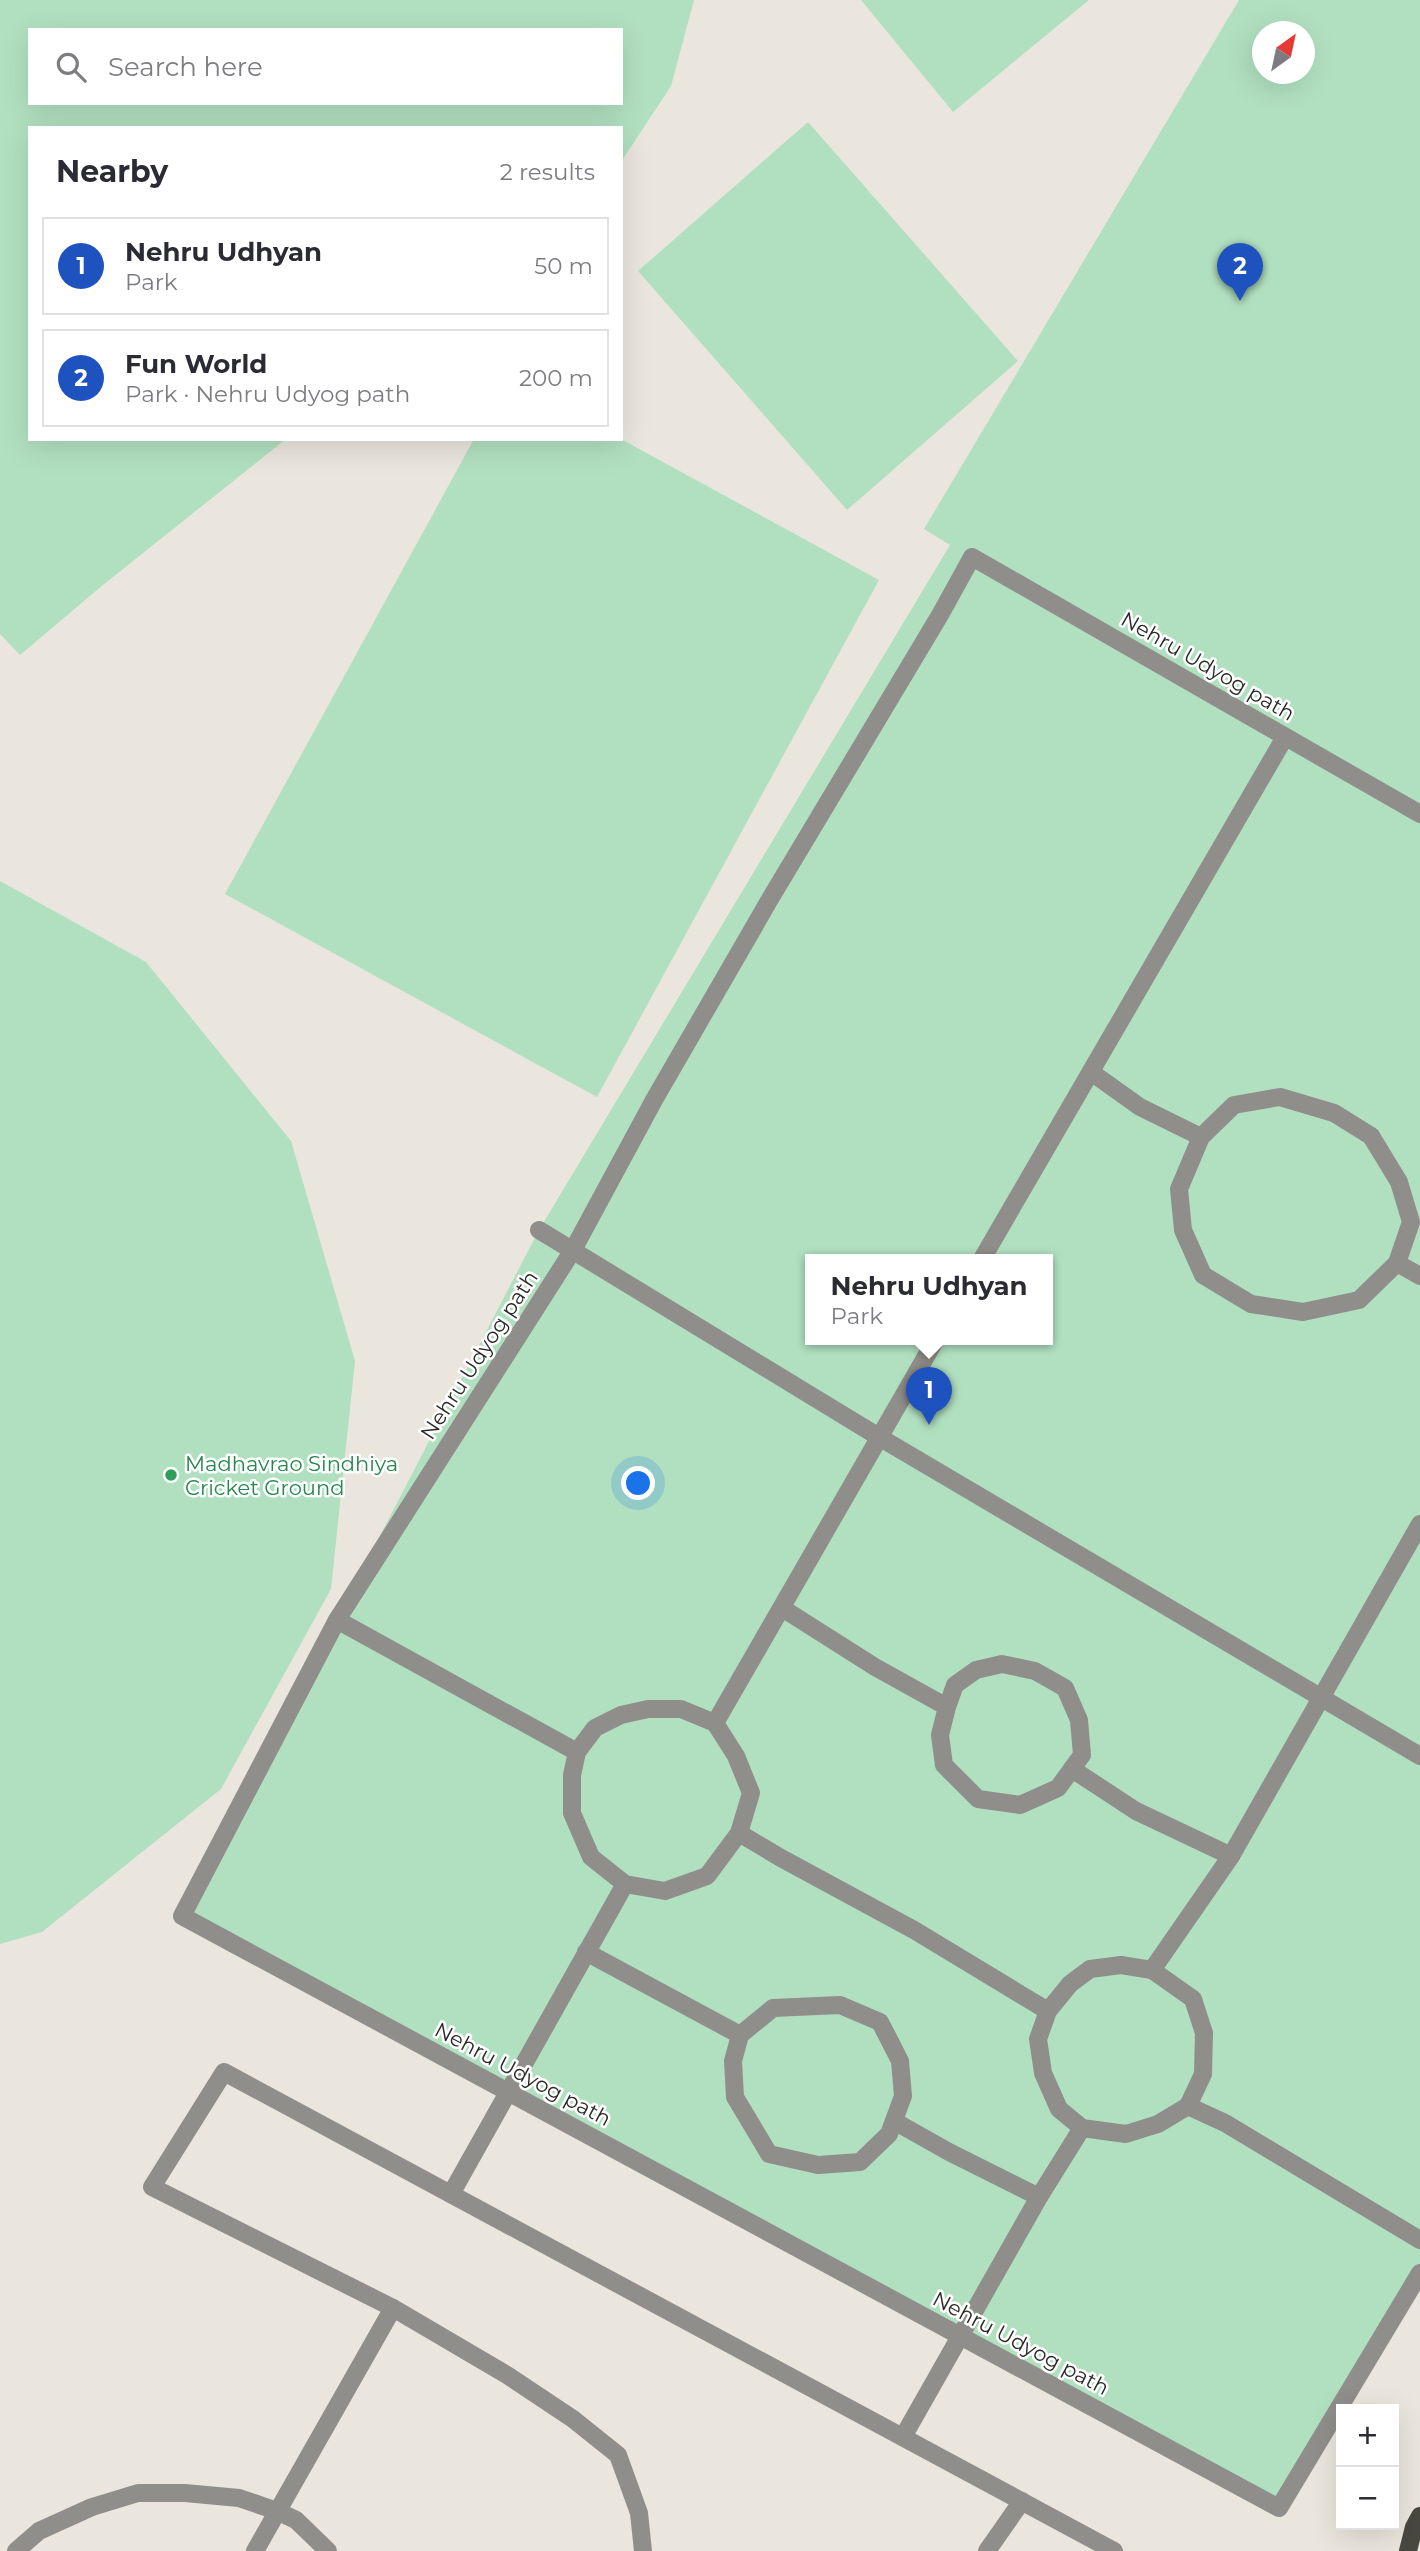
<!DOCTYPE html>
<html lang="en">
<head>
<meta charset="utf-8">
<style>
	body { margin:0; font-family:Montserrat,sans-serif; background:#f7f7f7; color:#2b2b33 }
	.controls { position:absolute; right:21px; bottom:21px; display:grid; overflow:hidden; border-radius:0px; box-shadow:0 7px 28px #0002 }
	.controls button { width:63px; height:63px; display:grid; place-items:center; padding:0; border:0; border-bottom:2px solid #e1e1e2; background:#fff; color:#2b2b33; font:35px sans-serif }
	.compass { position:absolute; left:1252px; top:21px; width:63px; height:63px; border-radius:50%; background:#fff; box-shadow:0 7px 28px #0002; rotate:33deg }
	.you { position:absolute; left:639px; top:1484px; width:24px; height:24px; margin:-18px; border:5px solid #fff; border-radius:50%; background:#1a73e8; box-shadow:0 0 0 10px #1a73e833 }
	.badge { display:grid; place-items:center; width:46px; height:46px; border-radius:50%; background:#1e52bf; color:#fff; font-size:23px; font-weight:700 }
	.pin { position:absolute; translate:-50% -58px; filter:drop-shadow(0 2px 4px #0008) }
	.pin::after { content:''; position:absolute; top:37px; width:24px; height:21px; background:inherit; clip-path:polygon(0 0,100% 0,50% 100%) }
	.popup { position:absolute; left:805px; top:1254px; width:248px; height:91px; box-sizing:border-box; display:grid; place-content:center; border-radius:0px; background:#fff; filter:drop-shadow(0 2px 5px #0005); font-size:23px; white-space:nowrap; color:#7c7c81 }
	.popup b { font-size:26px; color:#2b2b33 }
	.popup::after { content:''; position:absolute; left:50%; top:100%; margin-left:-14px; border:14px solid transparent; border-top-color:#fff }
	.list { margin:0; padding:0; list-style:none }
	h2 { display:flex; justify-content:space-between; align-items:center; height:91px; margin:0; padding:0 28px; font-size:30px }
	h2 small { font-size:23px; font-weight:400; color:#7c7c81 }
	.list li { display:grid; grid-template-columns:46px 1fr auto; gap:21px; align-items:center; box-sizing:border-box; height:98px; margin:0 14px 14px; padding:0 14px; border:2px solid #e1e1e2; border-radius:0px }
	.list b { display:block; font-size:26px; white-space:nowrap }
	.list p { margin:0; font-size:23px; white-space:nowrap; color:#7c7c81 }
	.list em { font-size:23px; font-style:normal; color:#7c7c81 }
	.icon { flex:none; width:38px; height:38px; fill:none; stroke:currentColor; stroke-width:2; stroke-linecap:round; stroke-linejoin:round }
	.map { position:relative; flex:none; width:1420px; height:2551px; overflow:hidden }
	.search { position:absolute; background:#fff; box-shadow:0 7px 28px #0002; left:28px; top:28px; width:595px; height:77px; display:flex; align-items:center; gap:18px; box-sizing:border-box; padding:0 24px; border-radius:0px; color:#7c7c81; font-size:26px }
	.panel { position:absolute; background:#fff; box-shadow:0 7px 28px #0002; left:28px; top:126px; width:595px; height:315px; border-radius:0px }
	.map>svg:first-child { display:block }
	.green { fill:#b1e0c0; fill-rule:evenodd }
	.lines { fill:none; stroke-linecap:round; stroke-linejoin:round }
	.minor { stroke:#8f8e8a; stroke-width:18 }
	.major { stroke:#484740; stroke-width:18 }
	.leisure-dot { fill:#2e9e5b; stroke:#fff; stroke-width:2.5 }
	.labels { text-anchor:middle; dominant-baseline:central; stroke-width:5; stroke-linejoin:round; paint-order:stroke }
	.street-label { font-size:21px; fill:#2c2a27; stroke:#fff }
	.leisure-label { font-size:21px; fill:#27864d; stroke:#fff; text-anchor:start }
</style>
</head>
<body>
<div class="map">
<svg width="1420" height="2551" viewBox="0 0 1420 2551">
	<rect width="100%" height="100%" fill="#eae6dd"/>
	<!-- green -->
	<g class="green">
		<path d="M0,0h694l-23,86 -50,76v-34h-591v311h256l-183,146 -83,70 -20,-21zM30,30h591v73h-591z"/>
		<path d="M861,0h228l-136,112z"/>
		<path d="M1239,0h181v2273l-141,235 -1097,-592 357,-686 411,-685 -26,-16zM1262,32h42v42h-42zM810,1259h238v80h-238z"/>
		<path d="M808,122l210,239 -171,149 -209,-239z"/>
		<path d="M474,439h147l258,141 -282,517 -372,-203z"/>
		<path d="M0,881l146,81 145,179 64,220 -24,228 -110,200 -179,143 -42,12z"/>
	</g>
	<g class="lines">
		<!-- minor -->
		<g class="minor">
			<path d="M1420,814l-448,-257 -32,58 -170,284 -116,201 -81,150 -236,370 -155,296 1097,592 141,-235"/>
			<path d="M1091,1072l49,35 61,30 33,-32 46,-8 54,16 37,23 28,46 12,40 -14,41 -38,37 -56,12 -52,-8 -48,-29 -20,-45 -4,-41 22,-52"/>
			<path d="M539,1230l340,207 541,319"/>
			<path d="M982,1259l303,-522"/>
			<path d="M1397,1263l23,13"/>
			<path d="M782,1608l93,59 72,40 8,-22 21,-15 26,-6 33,7 30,17 14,32 3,35 -24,33 -38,17 -42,-6 -34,-34 -4,-30 7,-28"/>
			<path d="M337,1620l240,132 18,-24 26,-13 27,-6h33l34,14 21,33 15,37 -12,40 -32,43 -42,15 -40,-7 -34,-27 -19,-44v-38l5,-23"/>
			<path d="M715,1723l221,-384"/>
			<path d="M1072,1769l64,42 95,45"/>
			<path d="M739,1833l42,25 133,72 134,81 22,-27 20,-15 31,-4 31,5 41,29 11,34 -1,41 -15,32 -30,18 -32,10 -44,-6 -23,-19 -16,-36 -5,-34 10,-28"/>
			<path d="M586,1952l154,83 -7,26 2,36 34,57 49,11 42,-3 29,-28 14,-38 -3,-35 -20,-39 -40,-17 -67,3 -33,27"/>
			<path d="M1152,1970l79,-114 189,-332"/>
			<path d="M1188,2106l37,17 195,117"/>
			<path d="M894,2121l55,31 90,45"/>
			<path d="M451,2194l174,-310"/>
			<path d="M903,2437l136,-240 43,-69"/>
			<path d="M16,2551l23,-20 53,-24 46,-14h47l54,5 38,13 19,9 32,31"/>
			<path d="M255,2551l138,-243"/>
			<path d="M643,2551l-4,-38 -21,-58 -45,-36 -66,-44 -114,-67 -241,-121 72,-115 890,479"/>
			<path d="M987,2551l35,-50"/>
		</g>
		<!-- major -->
		<path class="major" d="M1408,2551l6,-24 6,-11"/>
	</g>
	<!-- markers -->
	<circle class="leisure-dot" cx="171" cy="1475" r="7"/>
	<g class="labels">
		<!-- street labels -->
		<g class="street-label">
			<text transform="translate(1208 666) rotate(30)">Nehru Udyog path</text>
			<text transform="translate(479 1355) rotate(-57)">Nehru Udyog path</text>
			<text transform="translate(523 2074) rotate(28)">Nehru Udyog path</text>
			<text transform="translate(1021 2343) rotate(28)">Nehru Udyog path</text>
		</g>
		<!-- leisure labels -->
		<g class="leisure-label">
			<text x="185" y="1463">Madhavrao Sindhiya<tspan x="185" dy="24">Cricket Ground</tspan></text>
		</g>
	</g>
</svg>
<div class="controls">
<button>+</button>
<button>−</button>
</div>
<svg class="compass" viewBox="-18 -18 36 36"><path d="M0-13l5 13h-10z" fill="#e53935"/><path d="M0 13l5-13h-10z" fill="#7c7c81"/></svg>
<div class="you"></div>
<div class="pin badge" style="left:929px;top:1425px">1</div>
<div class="popup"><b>Nehru Udhyan</b>Park</div>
<div class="pin badge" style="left:1240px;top:301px">2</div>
<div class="search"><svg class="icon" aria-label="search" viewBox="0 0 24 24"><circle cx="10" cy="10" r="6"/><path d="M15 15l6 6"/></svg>Search here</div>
<section class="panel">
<h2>Nearby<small>2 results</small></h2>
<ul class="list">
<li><span class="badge">1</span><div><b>Nehru Udhyan</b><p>Park</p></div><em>50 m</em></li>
<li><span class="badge">2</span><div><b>Fun World</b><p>Park · Nehru Udyog path</p></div><em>200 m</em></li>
</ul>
</section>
</div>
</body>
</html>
